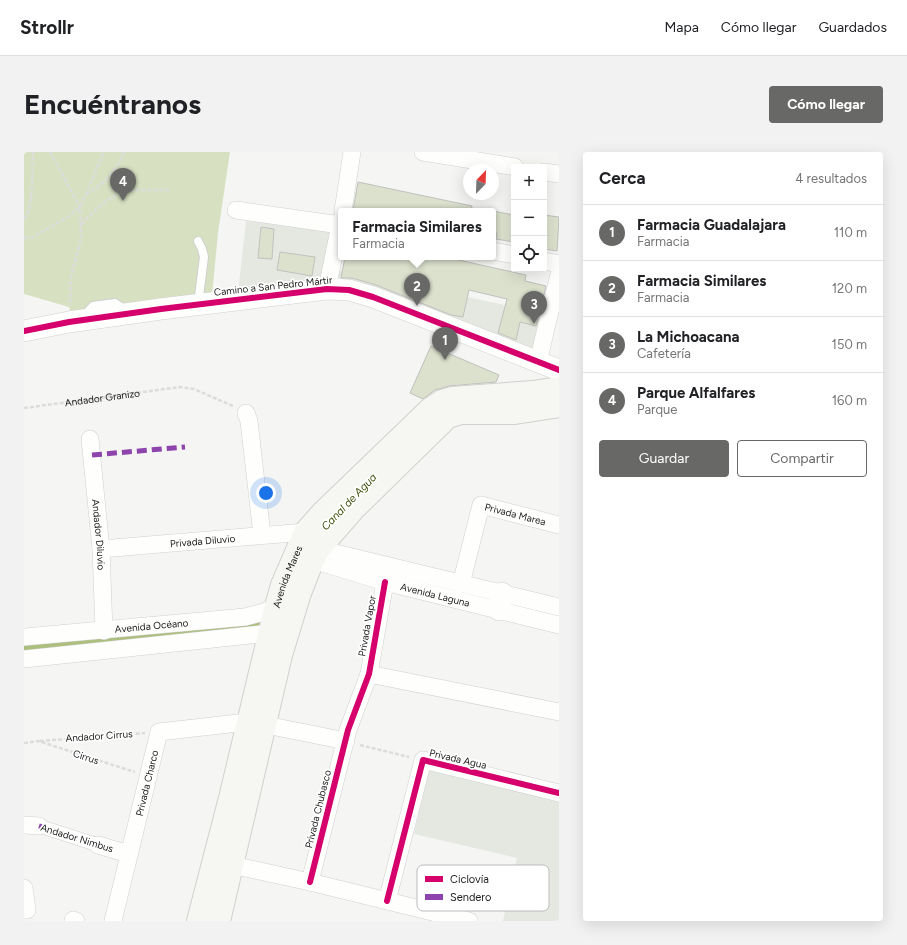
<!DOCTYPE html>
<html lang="es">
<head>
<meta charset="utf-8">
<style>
	body { margin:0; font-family:Figtree,sans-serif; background:#f2f2f2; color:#202124 }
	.controls { position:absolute; right:12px; top:12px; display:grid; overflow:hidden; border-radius:4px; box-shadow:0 4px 16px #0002 }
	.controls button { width:36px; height:36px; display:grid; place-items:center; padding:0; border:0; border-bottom:1px solid #e0e0e0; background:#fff; color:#202124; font:20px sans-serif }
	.compass { position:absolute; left:439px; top:12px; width:36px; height:36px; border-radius:50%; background:#fff; box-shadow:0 4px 16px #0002; rotate:23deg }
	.you { position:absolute; left:242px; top:341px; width:14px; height:14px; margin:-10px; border:3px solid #fff; border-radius:50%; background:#1a73e8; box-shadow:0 0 0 6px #1a73e833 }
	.badge { display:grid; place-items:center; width:26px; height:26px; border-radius:50%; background:#686867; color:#fff; font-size:13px; font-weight:700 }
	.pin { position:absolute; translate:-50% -33px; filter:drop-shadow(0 1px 2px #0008) }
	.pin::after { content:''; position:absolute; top:21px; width:14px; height:12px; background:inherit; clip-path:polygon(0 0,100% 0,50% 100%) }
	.popup { position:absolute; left:314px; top:56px; width:158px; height:52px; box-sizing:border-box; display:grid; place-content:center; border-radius:4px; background:#fff; filter:drop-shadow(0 1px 3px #0005); font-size:13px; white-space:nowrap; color:#757577 }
	.popup b { font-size:15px; color:#202124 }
	.popup::after { content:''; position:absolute; left:50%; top:100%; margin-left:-8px; border:8px solid transparent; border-top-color:#fff }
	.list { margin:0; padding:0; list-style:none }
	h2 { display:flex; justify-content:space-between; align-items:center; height:52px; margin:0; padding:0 16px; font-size:17px }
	h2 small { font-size:13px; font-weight:400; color:#757577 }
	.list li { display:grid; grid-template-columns:26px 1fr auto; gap:12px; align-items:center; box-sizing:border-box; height:56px; padding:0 16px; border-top:1px solid #e0e0e0 }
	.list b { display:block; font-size:15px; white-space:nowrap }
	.list p { margin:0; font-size:13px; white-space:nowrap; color:#757577 }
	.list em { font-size:13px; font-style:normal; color:#757577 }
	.actions { display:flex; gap:8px; padding:12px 16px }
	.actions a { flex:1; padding:9px 0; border:1px solid #686867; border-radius:4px; text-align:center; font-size:14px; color:#686867 }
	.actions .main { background:#686867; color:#fff }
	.icon { flex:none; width:22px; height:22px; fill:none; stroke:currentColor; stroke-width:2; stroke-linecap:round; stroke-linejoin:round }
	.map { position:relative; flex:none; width:535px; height:769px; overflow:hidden; border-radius:4px }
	header { display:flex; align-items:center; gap:24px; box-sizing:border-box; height:56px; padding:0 20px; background:#fff; border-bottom:1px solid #e0e0e0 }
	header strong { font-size:19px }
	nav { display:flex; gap:22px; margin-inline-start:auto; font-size:14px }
	.intro { display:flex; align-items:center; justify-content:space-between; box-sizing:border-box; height:96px; padding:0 24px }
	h1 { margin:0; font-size:28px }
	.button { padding:10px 18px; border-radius:4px; background:#686867; color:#fff; font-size:14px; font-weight:700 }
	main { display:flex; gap:24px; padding:0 24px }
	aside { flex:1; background:#fff; border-radius:4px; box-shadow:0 4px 16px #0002 }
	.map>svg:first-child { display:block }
	.built { fill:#e5e8e1 }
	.green { fill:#d7e1c2 }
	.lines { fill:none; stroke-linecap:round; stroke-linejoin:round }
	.canal { stroke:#acbf7d; stroke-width:15 }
	.building { fill:#dbe1cd; stroke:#c0c1be }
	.service-casing { stroke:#d0d0cf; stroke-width:10 }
	.pedestrian-casing { stroke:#d0d0cf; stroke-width:14 }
	.minor-casing { stroke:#d0d0cf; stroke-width:18 }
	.tertiary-casing { stroke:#d0d0cf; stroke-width:22 }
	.secondary-casing { stroke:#d0d0cf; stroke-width:24 }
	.path { stroke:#dcdcda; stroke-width:2.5; stroke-dasharray:4 2; stroke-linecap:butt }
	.service { stroke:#fefefd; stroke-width:8 }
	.pedestrian { stroke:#fefefd; stroke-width:13 }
	.minor { stroke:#fefefd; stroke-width:17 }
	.tertiary { stroke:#fefefd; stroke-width:21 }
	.secondary { stroke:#f6f7f3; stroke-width:22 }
	.quiet { stroke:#8e44ad; stroke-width:5; stroke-dasharray:10 5; stroke-linecap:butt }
	.cycleway-casing { stroke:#fff; stroke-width:8 }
	.cycleway { stroke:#d6006c; stroke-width:6 }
	.labels { text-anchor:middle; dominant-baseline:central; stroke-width:3.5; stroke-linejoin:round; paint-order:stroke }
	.street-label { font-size:10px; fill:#1c1c1b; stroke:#fff }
	.water-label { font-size:11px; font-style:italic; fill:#41530e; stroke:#fff }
	.key { fill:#fff; stroke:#bbb; stroke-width:1 }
	.key-label { font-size:11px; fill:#1c1c1b }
</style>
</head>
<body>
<header>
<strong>Strollr</strong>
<nav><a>Mapa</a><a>Cómo llegar</a><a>Guardados</a></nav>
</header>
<div class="intro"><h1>Encuéntranos</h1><a class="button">Cómo llegar</a></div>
<main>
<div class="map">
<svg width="535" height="769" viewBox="0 0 535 769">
	<rect width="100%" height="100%" fill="#f5f6f3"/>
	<!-- built -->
	<g class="built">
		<path d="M222,69l86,9 -12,53 -82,10z"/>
		<path d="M315,118l166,35 2,-7 36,9 -9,52 -196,-82z"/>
		<path d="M405,618l130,30v121h-56l14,-63 -103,-24z"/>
	</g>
	<!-- green -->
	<path class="green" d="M0,0h206l-12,81 -6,62 -142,16 -1,-4 -45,-13z"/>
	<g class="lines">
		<!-- canal -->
		<path class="canal" d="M0,498l230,-25 25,-8"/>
	</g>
	<!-- building -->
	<g class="building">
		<path d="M334,30l114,24 -1,5h-118z"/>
		<path d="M469,59l21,4v27l-18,-3 1,-6h-4z"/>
		<path d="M520,63l15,2 -2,34 -13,-2z"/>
		<path d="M237,75l13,2 -2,30 -14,-1z"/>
		<path d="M256,100l35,5 -3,19 -35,-6z"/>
		<path d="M321,105h100l81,18 -1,6 21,5 -10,40 -16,-4 -4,18 -18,-7 9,-34 -38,-9 -6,27 -12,-2 -75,-30 -24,-7h-11z"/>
		<path d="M407,194l68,29 -3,7 -47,4 -14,4 -12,9 -13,-6z"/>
	</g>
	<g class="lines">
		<!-- service casing -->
		<g class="service-casing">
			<g id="service">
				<path d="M174,152l6,-47 -2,-8 -4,-8"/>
				<path d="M60,164l9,-10 22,-3 11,7"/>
			</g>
		</g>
		<!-- pedestrian casing -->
		<g class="pedestrian-casing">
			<path id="pedestrian" d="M15,674l59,19"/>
		</g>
		<!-- minor casing -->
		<g class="minor-casing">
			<g id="minor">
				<path d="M399,0l92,15"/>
				<path d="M520,20l15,2"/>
				<path d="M212,58l104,15"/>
				<path d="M319,59l9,-59"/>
				<path d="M469,99l21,4"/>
				<path d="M520,109l15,3"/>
				<path d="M303,137l14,-69"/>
				<path d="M514,210l21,-88"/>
				<path d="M222,261l3,8 13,114"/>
				<path id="s2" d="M66,287l11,110 3,82"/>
				<path id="s3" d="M77,397l204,-17"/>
				<path d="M295,397l240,58"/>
				<path id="s4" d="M289,408l72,22 174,43"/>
				<path id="s5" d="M437,432l20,-79 78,20"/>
				<path id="s6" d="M0,485l221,-20 19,-5 12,-6"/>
				<path d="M0,507l246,-26"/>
				<path d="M345,522l190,38"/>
				<path d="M242,573l80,16"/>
				<path d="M0,673l15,1"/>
				<path d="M74,693l31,9"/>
				<path d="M208,713l78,17 159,39"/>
				<path d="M286,730l38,-152 21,-56 16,-92"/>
				<path d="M0,736l3,22h-3"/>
				<path d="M363,749l36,-141 136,33"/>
				<path d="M49,768l3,1"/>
				<path id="s7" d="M89,769l46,-189 88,-10"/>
			</g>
		</g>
		<!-- tertiary casing -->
		<g class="tertiary-casing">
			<g id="tertiary">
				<path d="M0,179l45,-9 92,-13 166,-20 22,1 24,7 186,73"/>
				<path d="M475,458l3,-17"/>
			</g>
		</g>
		<!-- secondary casing -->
		<g class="secondary-casing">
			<g id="secondary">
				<path id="s8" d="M174,769l32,-123 46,-192 6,-21 23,-53 17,-19 108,-104 12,-8 10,-3 81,-6 26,-4"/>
				<path d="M195,769l62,-266 19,-62 13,-33 6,-11 35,-40 94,-92 13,-4h54l44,-7"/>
			</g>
		</g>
		<!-- path -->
		<g class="path">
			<path d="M26,0l30,55 1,32 -10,37 -1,30"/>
			<path d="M62,42c17,-9 30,-23 38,-42"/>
			<path d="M0,67c10,-11 8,-51 9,-67"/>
			<path d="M57,72l26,-24 20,-10h43"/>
			<path d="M0,86l9,-1 35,-20 12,-10 24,-55"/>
			<path id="s1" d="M0,256l156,-21 14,2 39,17"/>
			<path d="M16,589l105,-8"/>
			<path d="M0,591l14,-2 97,31"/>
			<path d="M336,593l49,12"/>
		</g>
		<!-- service -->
		<use href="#service" class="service"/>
		<!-- pedestrian -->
		<use href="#pedestrian" class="pedestrian"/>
		<!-- minor -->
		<use href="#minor" class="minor"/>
		<!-- tertiary -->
		<use href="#tertiary" class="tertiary"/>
		<!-- secondary -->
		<use href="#secondary" class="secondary"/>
		<!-- quiet -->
		<g class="quiet">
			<path d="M68,303l93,-8"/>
			<path d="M15,674l59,19"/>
		</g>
		<!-- cycleway casing -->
		<g class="cycleway-casing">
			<g id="cycleway">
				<path d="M0,179l45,-9 92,-13 166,-20 22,1 24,7 186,73"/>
				<path d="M286,730l38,-152 21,-56 16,-92"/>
				<path d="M363,749l36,-141 136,33"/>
			</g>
		</g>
		<!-- cycleway -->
		<use href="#cycleway" class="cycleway"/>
	</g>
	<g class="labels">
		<!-- street labels -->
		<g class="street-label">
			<text transform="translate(249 134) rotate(-6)">Camino a San Pedro Mártir</text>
			<text stroke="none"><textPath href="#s1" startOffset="79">Andador Granizo</textPath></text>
			<text stroke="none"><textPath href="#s5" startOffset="117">Privada Marea</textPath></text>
			<text stroke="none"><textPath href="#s2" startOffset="96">Andador Diluvio</textPath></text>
			<text stroke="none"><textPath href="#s3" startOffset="102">Privada Diluvio</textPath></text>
			<text stroke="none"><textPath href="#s8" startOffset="356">Avenida Mares</textPath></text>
			<text stroke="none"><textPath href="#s4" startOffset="127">Avenida Laguna</textPath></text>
			<text stroke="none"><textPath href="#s6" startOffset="128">Avenida Océano</textPath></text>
			<text transform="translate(343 474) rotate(-80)">Privada Vapor</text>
			<text transform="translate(75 584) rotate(-4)">Andador Cirrus</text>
			<text transform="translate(62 605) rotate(18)">Cirrus</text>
			<text transform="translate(434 607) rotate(13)">Privada Agua</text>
			<text stroke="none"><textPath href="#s7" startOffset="142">Privada Charco</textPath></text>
			<text transform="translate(294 657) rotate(-76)">Privada Chubasco</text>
			<text transform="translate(53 686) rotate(17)">Andador Nimbus</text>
		</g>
		<!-- water labels -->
		<g class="water-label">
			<text transform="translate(325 350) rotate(-46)">Canal de Agua</text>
		</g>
	</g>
	<!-- legend -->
	<rect x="393" y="713" width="132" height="46" rx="6" class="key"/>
	<rect x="401" y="724" width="18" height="6" fill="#d6006c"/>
	<rect x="401" y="742" width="18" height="6" fill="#8e44ad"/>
	<g class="key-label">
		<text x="426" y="731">Ciclovía</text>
		<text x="426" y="749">Sendero</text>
	</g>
</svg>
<div class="controls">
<button>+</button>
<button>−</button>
<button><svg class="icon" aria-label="locate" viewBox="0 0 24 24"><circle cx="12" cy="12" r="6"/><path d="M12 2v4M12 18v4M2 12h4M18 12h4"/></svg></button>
</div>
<svg class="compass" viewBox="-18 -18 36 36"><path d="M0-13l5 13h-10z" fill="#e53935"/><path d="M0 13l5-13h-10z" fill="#757577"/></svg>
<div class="you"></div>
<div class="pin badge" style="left:421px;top:208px">1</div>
<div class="pin badge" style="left:393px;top:154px">2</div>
<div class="popup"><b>Farmacia Similares</b>Farmacia</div>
<div class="pin badge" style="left:510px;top:172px">3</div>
<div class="pin badge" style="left:99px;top:49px">4</div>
</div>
<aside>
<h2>Cerca<small>4 resultados</small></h2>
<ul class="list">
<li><span class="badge">1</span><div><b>Farmacia Guadalajara</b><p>Farmacia</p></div><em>110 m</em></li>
<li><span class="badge">2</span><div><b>Farmacia Similares</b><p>Farmacia</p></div><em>120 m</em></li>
<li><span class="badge">3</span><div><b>La Michoacana</b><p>Cafetería</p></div><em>150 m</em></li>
<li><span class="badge">4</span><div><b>Parque Alfalfares</b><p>Parque</p></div><em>160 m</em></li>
</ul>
<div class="actions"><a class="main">Guardar</a><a>Compartir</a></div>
</aside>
</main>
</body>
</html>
